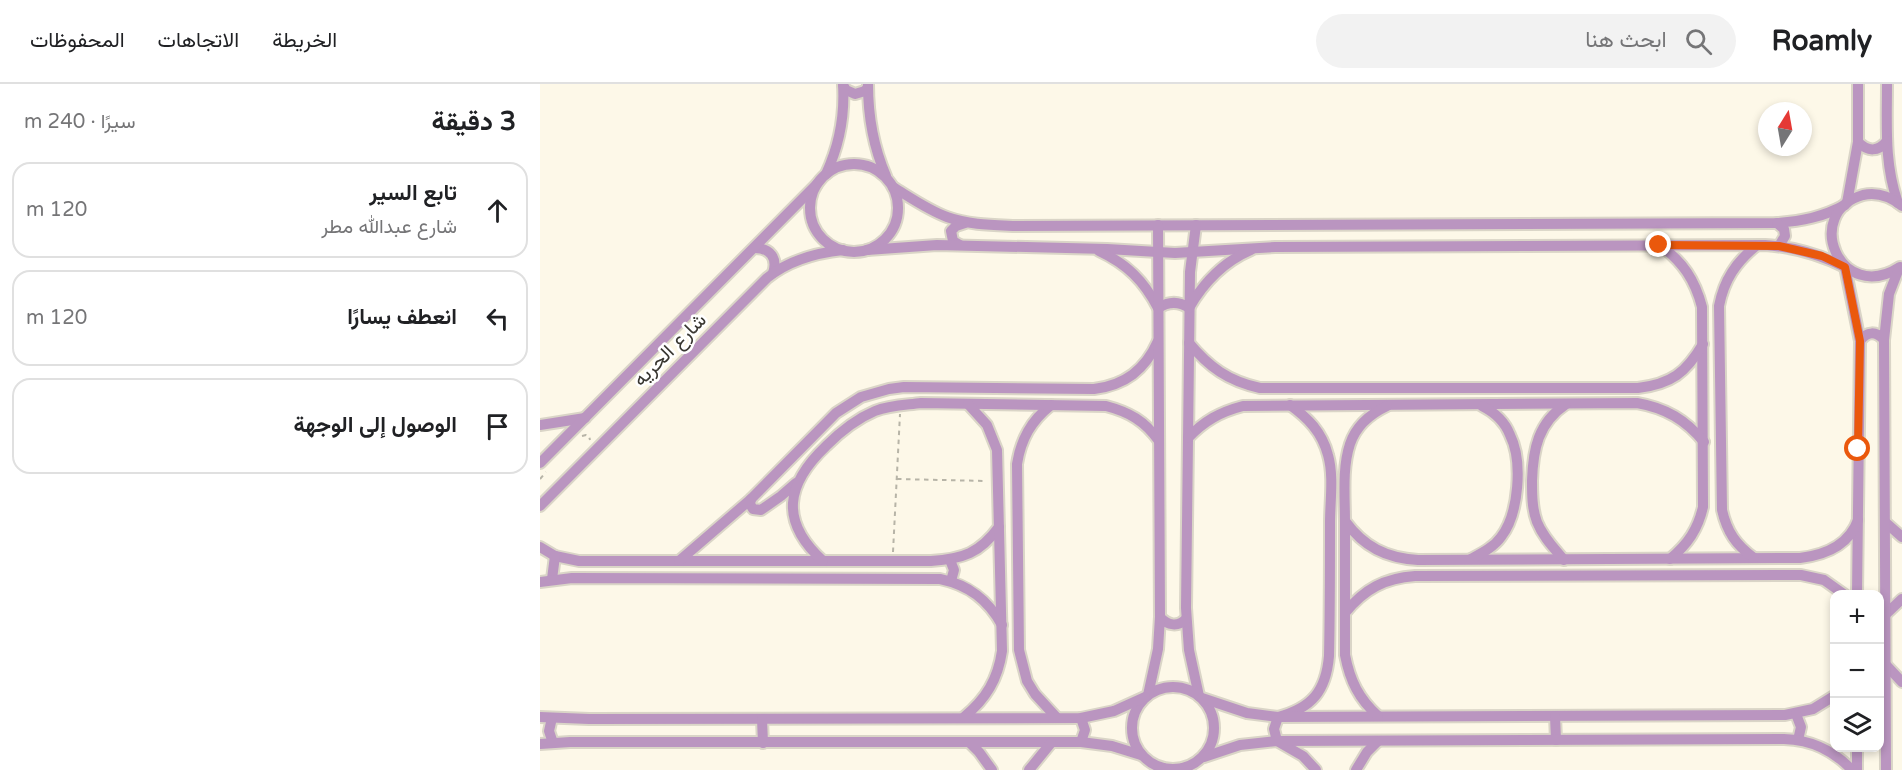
<!DOCTYPE html>
<html lang="ar">
<head>
<meta charset="utf-8">
<style>
	body { margin:0; font-family:"Varela Round",Vazirmatn,sans-serif; background:#f2f2f2; color:#202124; direction:rtl }
	.controls { position:absolute; right:18px; bottom:18px; display:grid; overflow:hidden; border-radius:12px; box-shadow:0 3px 9px #0003 }
	.controls button { width:54px; height:54px; display:grid; place-items:center; padding:0; border:0; border-bottom:2px solid #e0e0e0; background:#fff; color:#202124; font:30px sans-serif }
	.compass { position:absolute; left:1218px; top:18px; width:54px; height:54px; border-radius:50%; background:#fff; box-shadow:0 3px 9px #0003; rotate:11deg }
	.stop { position:absolute; width:18px; height:18px; margin:-14px; border:4px solid #ea580c; border-radius:50%; background:#fff }
	.stop.end { background:#ea580c; border-color:#fff; box-shadow:0 2px 6px #0008 }
	.list { margin:0; padding:0; list-style:none }
	h2 { display:flex; justify-content:space-between; align-items:center; height:78px; margin:0; padding:0 24px; font-size:26px }
	h2 small { font-size:20px; font-weight:400; color:#757577 }
	.list li { display:grid; grid-template-columns:39px 1fr auto; gap:18px; align-items:center; box-sizing:border-box; height:96px; margin:0 12px 12px; padding:0 12px; border:2px solid #e0e0e0; border-radius:18px }
	.list b { display:block; font-size:22px; white-space:nowrap }
	.list p { margin:0; font-size:20px; white-space:nowrap; color:#757577 }
	.list em { font-size:20px; font-style:normal; color:#757577 }
	.icon { flex:none; width:33px; height:33px; fill:none; stroke:currentColor; stroke-width:2; stroke-linecap:round; stroke-linejoin:round }
	.map { position:relative; flex:none; width:1362px; height:686px; overflow:hidden; direction:ltr }
	header { display:flex; align-items:center; gap:36px; box-sizing:border-box; height:84px; padding:0 30px; background:#fff; border-bottom:2px solid #e0e0e0 }
	header strong { font-size:28px }
	nav { display:flex; gap:33px; margin-inline-start:auto; font-size:21px }
	.search { width:420px; height:54px; background:#f2f2f2; display:flex; align-items:center; gap:15px; box-sizing:border-box; padding:0 21px; border-radius:33px; color:#757577; font-size:22px }
	main { display:flex }
	aside { flex:1; background:#fff }
	.map>svg:first-child { display:block }
	.lines { fill:none; stroke-linecap:round; stroke-linejoin:round }
	.minor-casing { stroke:#dad5c7; stroke-width:14 }
	.path { stroke:#b7b4a7; stroke-width:2; stroke-dasharray:4.5 4.5; stroke-linecap:butt }
	.minor { stroke:#ba95c0; stroke-width:10 }
	.route { stroke:#ea580c; stroke-width:8 }
	.labels { text-anchor:middle; dominant-baseline:central; stroke-width:5; stroke-linejoin:round; paint-order:stroke }
	.street-label { font-size:20px; fill:#383630; stroke:#fff }
</style>
</head>
<body>
<header>
<strong>Roamly</strong>
<div class="search"><svg class="icon" aria-label="search" viewBox="0 0 24 24"><circle cx="10" cy="10" r="6"/><path d="M15 15l6 6"/></svg>ابحث هنا</div>
<nav><a>الخريطة</a><a>الاتجاهات</a><a>المحفوظات</a></nav>
</header>
<main>
<div class="map">
<svg width="1362" height="686" viewBox="0 0 1362 686">
	<rect width="100%" height="100%" fill="#fdf8e8"/>
	<g class="lines">
		<!-- minor casing -->
		<g class="minor-casing">
			<g id="minor">
				<path d="M328,0c0,33 5,62 18,92"/>
				<path d="M1347,0c0,41 -3,80 11,119"/>
				<path d="M303,1l3,5 9,4 10,-3 3,-4"/>
				<path d="M1318,58c10,10 20,10 29,-1"/>
				<circle cx="314" cy="124" r="44"/>
				<path d="M286,90c14,-30 19,-58 17,-90"/>
				<path d="M353,103c18,11 35,23 54,30 22,8 46,8 69,9l761,-3c25,-2 46,-6 68,-18"/>
				<path d="M1307,119l11,-61v-58"/>
				<path d="M1237,139l7,6 1,7 -6,10"/>
				<path d="M656,141l-6,47 -4,336 3,42 10,46"/>
				<path d="M420,161l-7,-4 -2,-10 5,-5 9,-3"/>
				<path d="M1120,161c23,17 35,35 42,62l1,200c-5,22 -15,37 -33,52"/>
				<path d="M215,164c15,0 23,10 18,25"/>
				<path d="M327,166l70,-5 170,4 68,4 100,-6 490,-2c29,2 54,9 80,22"/>
				<path d="M559,167c28,13 45,30 59,57 11,-7 21,-7 31,0 15,-26 34,-46 62,-58"/>
				<path d="M1305,183l15,74 -3,254"/>
				<path d="M1360,183c-61,39 -98,-55 -37,-72 14,-3 28,2 39,11"/>
				<path d="M1320,257c7,-10 16,-10 24,-1"/>
				<path d="M649,259c20,24 39,38 71,45h378c33,-4 48,-15 65,-44"/>
				<path d="M511,321c-20,16 -30,34 -34,59l2,186 8,31 8,13 22,24"/>
				<path d="M750,321c18,13 32,27 38,50 6,21 2,46 2,68 0,44 0,89 -1,133 -3,35 -17,52 -51,61l-4,12 3,12 26,15 13,14"/>
				<path d="M0,341l45,-7"/>
				<path d="M648,354c16,-17 32,-26 55,-32l394,-3c29,5 49,17 67,39"/>
				<path d="M0,379l277,-279"/>
				<path d="M211,415l-1,5 3,5 8,1 20,-14 15,-13"/>
				<path d="M0,422l227,-228c22,-18 48,-25 76,-28"/>
				<path d="M805,437c19,26 41,37 73,39l382,-2c25,-3 49,-13 58,-38"/>
				<path d="M1345,438l17,15"/>
				<path d="M0,463l15,9 24,5h352c32,-2 49,-8 68,-34"/>
				<path d="M1214,474c-18,-13 -27,-26 -32,-48l-3,-204c5,-26 17,-44 38,-61"/>
				<path d="M931,475c11,-6 23,-12 30,-22 18,-23 22,-76 9,-102 -5,-13 -16,-23 -28,-29"/>
				<path d="M410,476l4,10 -3,11"/>
				<path d="M1024,476c-10,-12 -21,-23 -27,-38 -5,-13 -5,-28 -5,-41 1,-32 6,-58 34,-77"/>
				<path d="M139,477l72,-62 85,-86 25,-16 28,-8 15,-2 190,2c31,-4 51,-19 64,-48"/>
				<path d="M283,477c-44,-40 -37,-77 3,-115 14,-14 30,-27 49,-35 15,-6 31,-6 46,-8l185,3c23,6 39,15 53,35"/>
				<path d="M12,495l3,-23"/>
				<path d="M0,498l32,-4 368,1c29,6 48,21 62,46"/>
				<path d="M805,529c19,-24 40,-35 70,-37l386,-1 23,5 21,15"/>
				<path d="M1346,530l16,-15"/>
				<path d="M620,533c8,9 18,10 26,2"/>
				<path d="M1346,581l16,17"/>
				<circle cx="633" cy="644" r="41"/>
				<path d="M608,611l10,-46 2,-32 -2,-392"/>
				<path d="M662,614l45,15 31,4 507,-2 28,-6 21,-13"/>
				<path d="M1256,630l5,13 -3,13"/>
				<path d="M838,632c-19,-17 -28,-35 -33,-61 0,-44 0,-89 0,-133 0,-25 -3,-54 5,-78 6,-18 20,-30 37,-38"/>
				<path d="M1015,632l1,24"/>
				<path d="M0,633l49,2 492,-1 33,-7 31,-14"/>
				<path d="M424,633c22,-18 34,-38 38,-66l-5,-201 -10,-25 -19,-21"/>
				<path d="M12,634l-3,13 4,12"/>
				<path d="M541,634l4,12 -4,12"/>
				<path d="M222,635l1,24"/>
				<path d="M429,658l10,10 13,18"/>
				<path d="M0,660l30,-2h511l31,4 29,9"/>
				<path d="M1317,664v22"/>
				<path d="M664,673l36,-12 37,-4 507,-2c28,1 49,11 68,31"/>
				<path d="M489,686l22,-27"/>
				<path d="M816,686l11,-18 11,-11"/>
				<path d="M1346,686l-2,-430 5,-46 10,-26"/>
			</g>
		</g>
		<!-- path -->
		<g class="path">
			<path d="M42,352l4,-1 3,1 1,4"/>
			<path d="M0,395l6,-7"/>
			<path d="M357,395l90,2"/>
			<path d="M353,468l7,-138"/>
		</g>
		<!-- minor -->
		<use href="#minor" class="minor"/>
	</g>
	<g class="lines">
		<!-- route -->
		<path class="route" d="M1119,161l120,1 43,10 23,11 15,74 -2,108"/>
	</g>
	<g class="labels">
		<!-- street labels -->
		<g class="street-label">
			<text transform="translate(130 266) rotate(-45)">شارع الحريه</text>
		</g>
	</g>
</svg>
<div class="controls">
<button>+</button>
<button>−</button>
<button><svg class="icon" aria-label="layers" viewBox="0 0 24 24"><path d="M12 4l9 5-9 5-9-5zM3 14l9 5 9-5"/></svg></button>
</div>
<svg class="compass" viewBox="-18 -18 36 36"><path d="M0-13l5 13h-10z" fill="#e53935"/><path d="M0 13l5-13h-10z" fill="#757577"/></svg>
<div class="stop" style="left:1318px;top:365px"></div>
<div class="stop end" style="left:1119px;top:161px"></div>
</div>
<aside>
<h2>3 دقيقة<small>سيرًا · 240 m</small></h2>
<ul class="list">
<li><svg class="icon" aria-label="ahead" viewBox="0 0 24 24"><path d="M12 20V5M6 11l6-6 6 6"/></svg><div><b>تابع السير</b><p>شارع عبدالله مطر</p></div><em>120 m</em></li>
<li><svg class="icon" aria-label="left" viewBox="0 0 24 24"><path d="M17 20v-9H6M10 6l-5 5 5 5"/></svg><div><b>انعطف يسارًا</b></div><em>120 m</em></li>
<li><svg class="icon" aria-label="arrive" viewBox="0 0 24 24"><path d="M6 21V4h12l-3 4 3 4H6"/></svg><div><b>الوصول إلى الوجهة</b></div></li>
</ul>
</aside>
</main>
</body>
</html>
